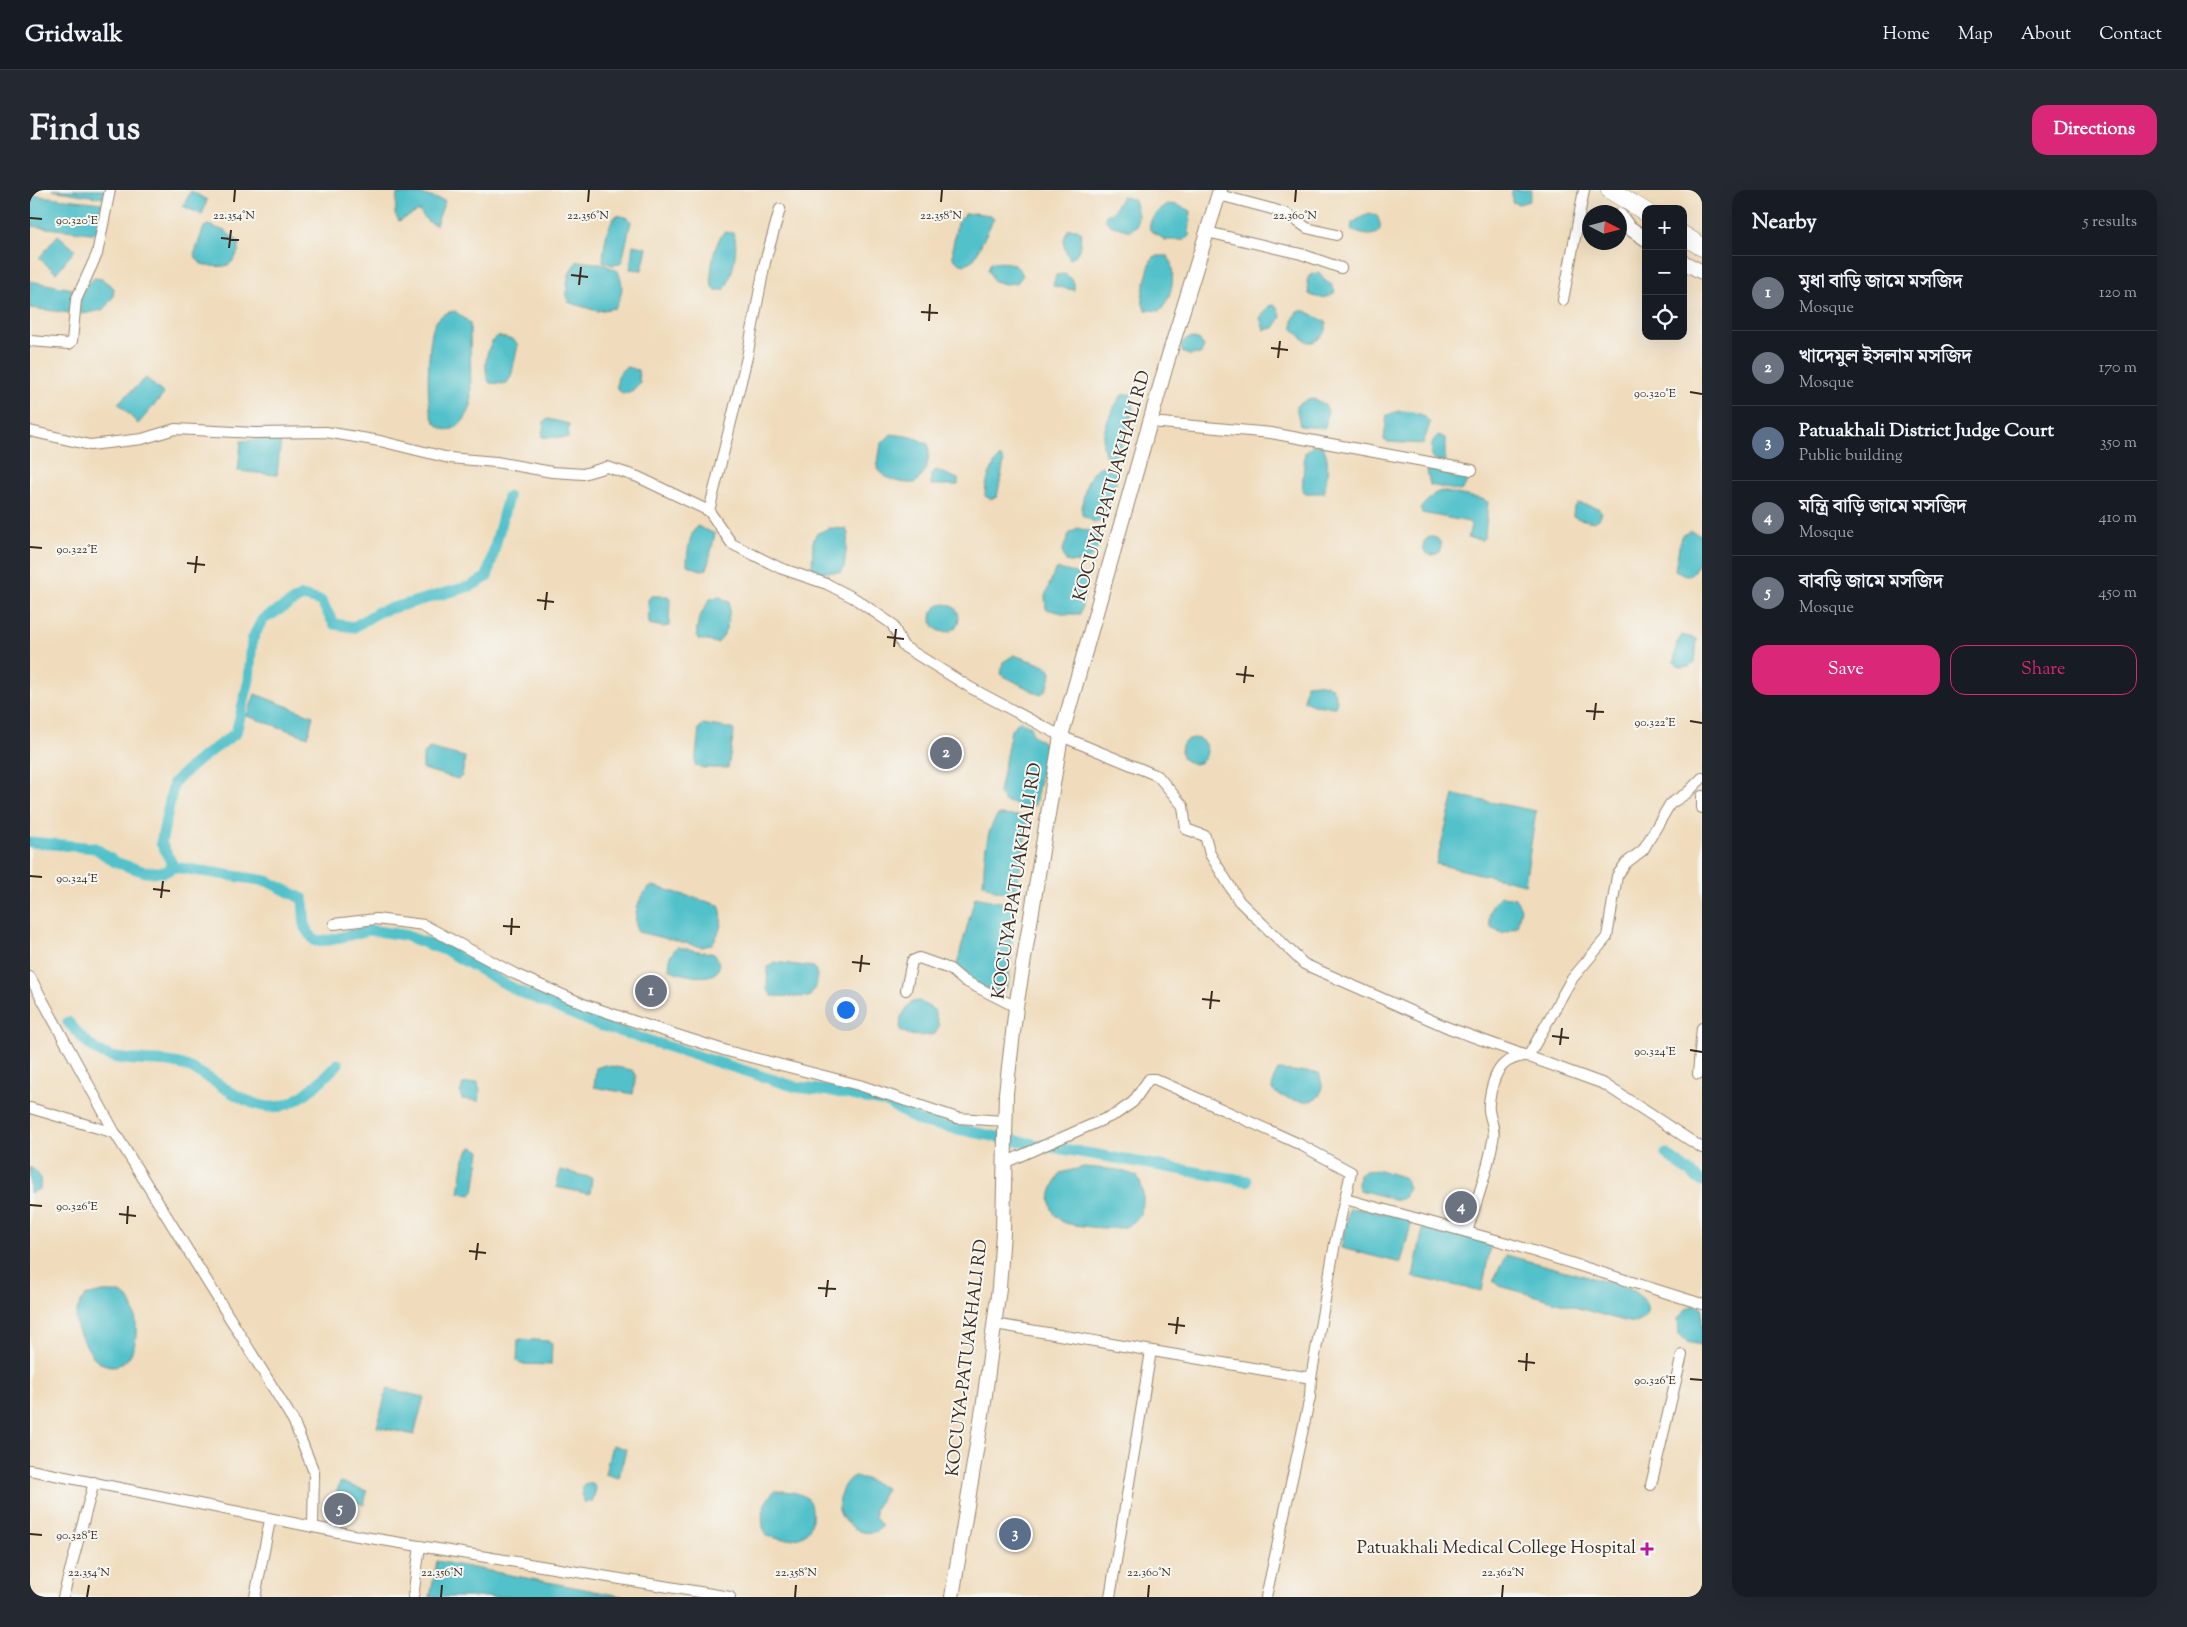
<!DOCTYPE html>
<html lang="en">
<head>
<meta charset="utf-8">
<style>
	body { margin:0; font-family:"Sorts Mill Goudy","Noto Serif Bengali",serif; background:#242831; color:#f1f3f6 }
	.controls { position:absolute; right:15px; top:15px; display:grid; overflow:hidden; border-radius:10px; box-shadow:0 5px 20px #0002 }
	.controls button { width:45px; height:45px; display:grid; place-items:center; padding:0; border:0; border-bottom:1px solid #363941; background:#171b24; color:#f1f3f6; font:25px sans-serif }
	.compass { position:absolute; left:1552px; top:15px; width:45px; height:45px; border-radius:50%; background:#171b24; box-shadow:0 5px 20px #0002; rotate:96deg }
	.you { position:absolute; left:815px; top:819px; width:18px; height:18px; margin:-12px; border:4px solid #fff; border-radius:50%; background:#1a73e8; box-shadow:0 0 0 8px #1a73e833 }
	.badge { display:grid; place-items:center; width:32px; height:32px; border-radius:50%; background:#db2777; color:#fff; font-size:16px; font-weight:700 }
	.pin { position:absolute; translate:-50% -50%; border:2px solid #fff; box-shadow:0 1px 5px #0006 }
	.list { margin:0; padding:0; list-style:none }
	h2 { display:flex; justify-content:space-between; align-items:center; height:65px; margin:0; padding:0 20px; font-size:21px }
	h2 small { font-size:16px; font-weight:400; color:#9ea1a6 }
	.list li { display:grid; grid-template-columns:32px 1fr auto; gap:15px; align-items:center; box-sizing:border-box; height:75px; padding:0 20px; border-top:1px solid #363941 }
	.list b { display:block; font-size:19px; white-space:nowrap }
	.list p { margin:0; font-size:16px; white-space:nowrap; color:#9ea1a6 }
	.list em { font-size:16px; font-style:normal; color:#9ea1a6 }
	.actions { display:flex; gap:10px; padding:15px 20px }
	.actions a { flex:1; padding:11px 0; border:1px solid #db2777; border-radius:15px; text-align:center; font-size:18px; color:#db2777 }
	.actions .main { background:#db2777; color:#fff }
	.icon { flex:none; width:28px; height:28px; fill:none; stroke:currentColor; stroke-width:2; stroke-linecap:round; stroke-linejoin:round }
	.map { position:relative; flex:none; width:1672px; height:1407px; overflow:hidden; border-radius:15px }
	header { display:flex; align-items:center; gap:30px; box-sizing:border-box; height:70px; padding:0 25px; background:#171b24; border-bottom:1px solid #363941 }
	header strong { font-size:24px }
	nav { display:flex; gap:28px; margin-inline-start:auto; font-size:18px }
	.intro { display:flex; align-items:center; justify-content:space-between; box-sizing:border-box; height:120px; padding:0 30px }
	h1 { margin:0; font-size:35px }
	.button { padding:12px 22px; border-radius:15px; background:#db2777; color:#fff; font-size:18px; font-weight:700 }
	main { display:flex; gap:30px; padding:0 30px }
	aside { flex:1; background:#171b24; border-radius:15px; box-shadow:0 5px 20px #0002 }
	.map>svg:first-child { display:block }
	.water { fill:#53c1ca; stroke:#477674 }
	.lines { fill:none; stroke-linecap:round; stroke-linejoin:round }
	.canal { stroke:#53c1ca; stroke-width:11 }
	.street-casing { stroke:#96836d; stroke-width:12 }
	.secondary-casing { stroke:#96836d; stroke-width:16 }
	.highway-casing { stroke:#96836d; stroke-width:19 }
	.street { stroke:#fff; stroke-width:10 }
	.secondary { stroke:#fff; stroke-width:14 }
	.highway { stroke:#fff; stroke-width:18 }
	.ticks { fill:none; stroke:#3b2a1e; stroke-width:2 }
	.poi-dot { fill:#b5179e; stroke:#f6f6f2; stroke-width:2 }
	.labels { text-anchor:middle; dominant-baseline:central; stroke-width:4; stroke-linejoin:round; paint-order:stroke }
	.street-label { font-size:18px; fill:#3b2a1e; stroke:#f6f6f2 }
	.poi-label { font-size:18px; fill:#3b2a1e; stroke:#f6f6f2; text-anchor:end }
	.ticks-label { font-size:12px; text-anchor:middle; fill:#3b2a1e; stroke:#f6f6f2; stroke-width:4; stroke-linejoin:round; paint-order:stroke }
</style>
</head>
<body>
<header>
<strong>Gridwalk</strong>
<nav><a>Home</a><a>Map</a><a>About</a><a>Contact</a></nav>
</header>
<div class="intro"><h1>Find us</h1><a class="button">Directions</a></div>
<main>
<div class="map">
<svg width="1672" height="1407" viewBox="0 0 1672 1407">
	<rect width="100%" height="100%" fill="#f6f6f2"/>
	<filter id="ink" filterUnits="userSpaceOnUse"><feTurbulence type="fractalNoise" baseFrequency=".02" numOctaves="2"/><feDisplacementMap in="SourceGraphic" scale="10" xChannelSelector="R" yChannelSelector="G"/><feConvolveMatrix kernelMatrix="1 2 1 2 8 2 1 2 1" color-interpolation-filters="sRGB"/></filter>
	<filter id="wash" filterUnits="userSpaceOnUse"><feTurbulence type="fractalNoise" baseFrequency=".0096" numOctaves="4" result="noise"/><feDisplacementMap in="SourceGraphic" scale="20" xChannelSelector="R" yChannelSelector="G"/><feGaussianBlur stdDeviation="1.12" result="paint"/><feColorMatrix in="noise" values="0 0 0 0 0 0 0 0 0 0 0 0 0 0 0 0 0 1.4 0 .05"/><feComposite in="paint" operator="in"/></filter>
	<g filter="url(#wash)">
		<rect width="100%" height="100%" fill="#f0dcbc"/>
		<!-- water -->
		<g class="water">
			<path d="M22,0h52l-1,8z"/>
			<path d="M1482,0h20l-3,11 -10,3 -7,-2z"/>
			<path d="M161,1l16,9 -5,15 -19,-9z"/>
			<path d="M367,4h23l25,7 -9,24 -9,-4 -8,-10 -20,10 -4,-7z"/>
			<path d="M0,5l72,8 -3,31 -69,-8z"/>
			<path d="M1092,6l12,4 4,15 -1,10 -7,6 -20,-6 -5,-6 1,-4 7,-3z"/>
			<path d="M1138,14l9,1 14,6 -2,25 -5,4h-19l-15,-10c-2,-11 8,-20 18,-26z"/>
			<path d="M943,23l18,2 3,3 -20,41 -10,6 -6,-2 -5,-5v-13l4,-22 8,-9z"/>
			<path d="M1339,23l8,3c12,23 -13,22 -26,13l1,-6z"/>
			<path d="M587,25l12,3 2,4 -9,39 -2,3 -8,1 -9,-4c1,-14 3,-36 14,-46z"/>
			<path d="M178,35l17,6 15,12c-5,26 -16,26 -39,21l-7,-9 10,-28z"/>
			<path d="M1039,39h8l4,3c-1,12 0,22 -11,27 -7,-12 -9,-18 -1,-30z"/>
			<path d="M694,42l9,1c7,10 -1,47 -9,57h-8l-4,-3c-3,-14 2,-45 12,-55z"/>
			<path d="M28,45l17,15 -19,23 -17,-15z"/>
			<path d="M603,55l14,3 -5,22 -12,-1z"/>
			<path d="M1125,66h13c9,17 4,42 -8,55l-14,-1c-9,-11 2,-36 5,-50z"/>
			<path d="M548,71l25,3 15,7c6,14 5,23 -3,37l-18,3 -29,-9c-3,-13 -1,-32 10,-41z"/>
			<path d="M961,72c15,1 24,-2 32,13l-6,8 -12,1 -11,-3 -6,-11z"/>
			<path d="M1289,82l5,8 8,5 3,7c-7,7 -18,7 -26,2l-2,-13 2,-5z"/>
			<path d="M1036,84l8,8v8l-21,-4 3,-11z"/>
			<path d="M64,88l8,1 12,9 -1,9 -10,13 -21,4 -3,-3c-2,-11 6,-28 15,-33z"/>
			<path d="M0,91l43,8 -3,24 -40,-5z"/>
			<path d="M1243,115l4,2 4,10 -7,11 -10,2 -4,-12 9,-12z"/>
			<path d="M425,121l15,12 1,82c-4,16 -22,37 -37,16 -9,-13 -6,-76 -1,-92 3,-11 11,-17 22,-18z"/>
			<path d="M1267,121h9l20,11v9c-15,18 -19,12 -33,-2v-9z"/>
			<path d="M467,146l17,4 4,5 -7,32 -5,7 -16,-1c-8,-11 -4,-39 7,-47z"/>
			<path d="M1162,148l8,3 4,5 -3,8 -12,1 -7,-3 -1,-6 4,-6z"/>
			<path d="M597,177l11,3 2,14 -10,8 -6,2 -7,-5c-1,-9 2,-19 10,-22z"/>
			<path d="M116,188l18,16 -26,30 -20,-21z"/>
			<path d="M1100,204l3,2v15l-14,42 -7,4 -6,-1c-10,-17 6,-47 16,-61z"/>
			<path d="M1280,208l13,5 5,7 -3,18 -25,-2 -4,-20z"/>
			<path d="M1369,221c11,0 25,1 31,12l-7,21 -34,-2 -5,-2 3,-25z"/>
			<path d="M518,229l21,5 -1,14 -26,-1 2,-15z"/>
			<path d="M861,244l21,3 16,7c3,13 -2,31 -13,39 -13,1 -30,-3 -38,-14l4,-25z"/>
			<path d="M1409,245l6,3v24l-12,-3c-3,-8 -2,-20 6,-24z"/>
			<path d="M251,248l-4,37 -39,-4 3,-30z"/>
			<path d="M1284,255l8,1c9,11 5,34 2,47h-18l-4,-2 3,-39z"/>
			<path d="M970,267l4,4 -7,36 -7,2 -5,-3c0,-13 6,-30 15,-39z"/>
			<path d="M1082,276c11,13 -4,44 -13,56h-5l-12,-7c-1,-11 4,-38 14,-46 5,-3 11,-3 16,-3z"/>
			<path d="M1403,277l32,8 2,7 -4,7 -3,2 -30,-6 -3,-15z"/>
			<path d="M906,280l22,9v6h-27v-11z"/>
			<path d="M1411,301l41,8 6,3 -3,34 -3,4 -14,-2 3,-13 -2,-3 -47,-9 -2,-5 14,-14z"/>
			<path d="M1548,313l20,5 4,4 -3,7 -5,3 -15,-3 -6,-3 1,-9z"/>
			<path d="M667,336l18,8 -8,35 -6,1 -14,-5c0,-12 2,-30 10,-39z"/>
			<path d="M799,338l17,1 2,5 -4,34 -3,4h-29l1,-30 3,-8z"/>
			<path d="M1047,338l16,4 7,7c-4,19 -16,27 -34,22l-4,-9 7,-18z"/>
			<path d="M1660,341l12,4c0,15 0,34 -15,41l-12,-6 6,-34z"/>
			<circle cx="1402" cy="356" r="9"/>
			<path d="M1029,379l27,7 2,6 -8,32h-14l-20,-5 -1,-13 10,-26z"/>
			<path d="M621,406h17l2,3 -1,27 -6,1 -14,-3 -1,-24z"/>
			<path d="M690,407l9,5c2,11 -3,36 -12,41l-19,-4c-5,-13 6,-31 13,-41z"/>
			<circle cx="915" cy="428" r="14"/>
			<path d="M1652,445l15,4 -2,23 -5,5h-11l-5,-5 3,-19z"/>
			<path d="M984,465l32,11 5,5c-1,10 -2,19 -11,24l-40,-21 3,-12z"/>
			<path d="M1287,493l15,4 5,13 -2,7 -22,-2 -9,-4 2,-17z"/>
			<path d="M225,504l58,22 -5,21 -61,-21z"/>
			<path d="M989,531l12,5 1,8 11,8 3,7 -11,56 -11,2 -20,-6 -5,-8 12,-63z"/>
			<path d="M673,534l30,5 1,3 -6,36h-25l-8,-3 4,-37z"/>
			<circle cx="1164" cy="561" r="13"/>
			<path d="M399,558l36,9 -3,19 -4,3 -35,-10v-13z"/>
			<path d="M1424,605l82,16 -11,73 -89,-20z"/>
			<path d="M968,625l22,1 8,5 -12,69c-13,4 -23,1 -33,-7 2,-23 1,-50 15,-68z"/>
			<path d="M623,696l66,19c6,15 1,28 -8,40l-9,2 -64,-15c-6,-14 0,-40 15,-46z"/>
			<path d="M1471,706l14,2 6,10 -4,19 -15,6 -11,-6c-4,-11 0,-25 10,-31z"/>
			<path d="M945,707l40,8 -7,81 -6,6 -17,-4 -28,-15v-9z"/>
			<path d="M647,757l38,7c18,32 -32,23 -46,15l1,-13z"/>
			<path d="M744,772l40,5c6,10 2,22 -5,30l-37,-1 -5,-7 1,-22z"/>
			<path d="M889,811l15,9 5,16 -4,8c-13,2 -23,4 -35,-4l1,-13 10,-15z"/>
			<path d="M575,875l27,5 4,6 -3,18 -39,-7 2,-19z"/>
			<path d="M1248,880l41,3 4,15c-2,4 -4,8 -7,11 -11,6 -36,-1 -44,-9l1,-10z"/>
			<path d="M448,892l2,10 -1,9 -17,-2 -2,-6 3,-9z"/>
			<path d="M443,957l7,4 -6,41 -3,3 -12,-2 5,-34 6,-11z"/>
			<path d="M0,977c9,5 12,12 10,22l-10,4z"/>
			<path d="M1054,977l35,3 18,6c9,16 10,41 -10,50 -9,5 -51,0 -62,-3 -6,-2 -13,-11 -14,-17 -3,-13 4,-22 9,-33z"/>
			<path d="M531,980l31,8 -2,16 -34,-7z"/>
			<path d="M1350,980l25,8 3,10 -4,10 -7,2 -37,-10 -2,-4 1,-11 6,-4z"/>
			<path d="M1319,1018l26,3 37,9 -11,43 -60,-15z"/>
			<path d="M1393,1038l68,14 -9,49 -69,-14z"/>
			<path d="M1476,1065l123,33c15,8 29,24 7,35l-12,-2 -124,-35 -7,-5z"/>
			<path d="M73,1102c8,0 19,-1 25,6 13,17 13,69 -17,68 -5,-1 -10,-2 -14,-5 -6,-6 -11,-16 -15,-23 -10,-17 -7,-27 3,-42z"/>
			<path d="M1664,1115l8,2v38l-16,-3 -7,-7 -1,-16 9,-11z"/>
			<path d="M491,1149l28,2 3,2 -1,22 -31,-1 -3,-3 1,-21z"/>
			<path d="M357,1199l37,8 -10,38 -37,-8z"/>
			<path d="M582,1255l14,4 -7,29 -14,-4z"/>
			<path d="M824,1286l12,3 20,9 -11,22v7l7,10c-13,13 -33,1 -41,-12 -7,-12 2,-34 13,-39z"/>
			<path d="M310,1292l27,9 -3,14 -28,-11z"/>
			<path d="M554,1294h9l3,5 -4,13h-8l-3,-8z"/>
			<path d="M744,1301c10,0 23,0 31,6 5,2 7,8 7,13 3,32 -22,32 -46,26 -7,-17 -4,-32 8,-45z"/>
			<path d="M407,1371l189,36h-196z"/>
		</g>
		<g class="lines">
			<!-- canal -->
			<g class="canal">
				<path d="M478,307l-21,80 -16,9 -93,26 -24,15 -20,-3 -13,-23 -19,-5 -40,24 -10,20 -3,40 -13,53 -36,26 -26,23 -13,61 13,24 93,14 36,18 2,29 10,13 15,-1 39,-10 35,5 43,16 71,40 75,32 203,64 41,5 49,10 33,19 98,20 230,40"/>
				<path d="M0,652l65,6 20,14 30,10h20l9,-5"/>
				<path d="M38,832c9,10 19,22 30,29 27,15 57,5 85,14 29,10 59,42 89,42 26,0 49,-27 66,-43"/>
				<path d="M1636,964l36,28"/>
			</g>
		</g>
	</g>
	<g filter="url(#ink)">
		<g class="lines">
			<!-- street casing -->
			<g class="street-casing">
				<g id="street">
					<path d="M1189,5l53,14 15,5 20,14 29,7"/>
					<path d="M1177,42l94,22 40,14"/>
					<path d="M1533,110l21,-110"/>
					<path d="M0,151l39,3 3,-3 4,-41 21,-46 13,-64"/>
					<path d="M1121,232l120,11 201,37"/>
					<path d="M0,241l60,14 52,-6 33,-10 80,4 71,-1 54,9 69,17 47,4 56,10 31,2 24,-7 31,10 71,34 38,-154 18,-95 15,-53"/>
					<path d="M679,321l23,33 48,24 47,16 27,14 38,26 11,22 68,42 90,48 97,40 25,30 3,23 19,7 5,18 29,47 65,63 145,64 155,56 98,64"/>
					<path d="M1672,606v12"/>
					<path d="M304,734l42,-5 48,6 91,49 71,31 47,16 94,30 132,34 98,33 48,3"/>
					<path d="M0,787l85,156 178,287 21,52 -1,55"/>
					<path d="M876,800l6,-29 7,-3 31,11 13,11 53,27"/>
					<path d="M1668,884l4,-46"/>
					<path d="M0,918l85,25"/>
					<path d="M974,973l112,-49 17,-12 16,-23h6l144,65 52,28 -16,71 -24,135 -1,19 -44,200"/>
					<path d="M1315,1009l162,44 195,61"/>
					<path d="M1437,1042c9,-30 21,-61 26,-92 3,-11 -3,-20 -4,-30 -1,-6 1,-13 2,-19 5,-23 13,-33 38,-36l42,-75 36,-43 10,-61 9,-13 17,-13 27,-46 17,-11 15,-15"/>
					<path d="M965,1134l316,54"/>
					<path d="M0,1280l328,66 372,61"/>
					<path d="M1621,1295l31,-130"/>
					<path d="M33,1407l31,-115"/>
					<path d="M225,1407l15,-77"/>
					<path d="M383,1407l7,-51"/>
					<path d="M1080,1407l41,-246"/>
				</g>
			</g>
			<!-- secondary casing -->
			<g class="secondary-casing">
				<g id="secondary">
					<path d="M1590,26l8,11 18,12"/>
					<path d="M1653,72l19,10"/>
					<path d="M922,1407l32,-195 15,-114 4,-56 3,-139 10,-86 45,-271 108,-381 51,-165"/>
				</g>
			</g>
			<!-- highway casing -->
			<g class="highway-casing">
				<g id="highway">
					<path d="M1580,0l36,22"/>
					<path d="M1653,45l19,12"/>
				</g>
			</g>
			<!-- street -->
			<use href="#street" class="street"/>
			<!-- secondary -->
			<use href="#secondary" class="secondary"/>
			<!-- highway -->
			<use href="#highway" class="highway"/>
		</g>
	</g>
	<!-- ticks -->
	<path class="ticks" d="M204,12l1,-12M558,12l1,-12M911,12l1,-12M1265,12l1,-12M0,28l12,1M191,48l18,2M199,58l2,-18M541,85l17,2M549,95l2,-18M891,122l17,1M899,131l1,-17M1241,158l17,2M1248,168l2,-17M1660,202l12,2M0,357l12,1M157,373l18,2M165,383l2,-17M507,410l17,2M515,420l2,-18M857,447l17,2M864,457l2,-18M1206,484l18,2M1214,493l2,-17M1556,521l18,1M1564,530l2,-17M1660,531l12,2M0,686l12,1M123,699l17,2M131,708l2,-17M473,736l17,1M481,745l1,-17M822,772l18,2M830,782l2,-17M1172,809l18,2M1180,819l2,-18M1522,846l17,2M1530,855l2,-17M1660,860l12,2M0,1015l12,1M89,1024l17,2M97,1034l1,-18M439,1061l17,2M446,1070l2,-17M788,1098l18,1M796,1107l2,-17M1138,1134l17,2M1146,1144l2,-17M1488,1171l17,2M1496,1181l1,-18M1660,1189l12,1M0,1344l12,1M57,1407l2,-12M411,1407l1,-12M765,1407l1,-12M1118,1407l1,-12M1472,1407l1,-12"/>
	<!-- markers -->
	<path class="poi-dot" d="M1614.5 1351.5h5v5h5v5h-5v5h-5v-5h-5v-5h5z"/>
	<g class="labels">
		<!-- street labels -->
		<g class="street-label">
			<text transform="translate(1083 296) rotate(-74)">KOCUYA-PATUAKHALI RD</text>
			<text transform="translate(988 691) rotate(-81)">KOCUYA-PATUAKHALI RD</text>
			<text transform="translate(938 1168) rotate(-83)">KOCUYA-PATUAKHALI RD</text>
		</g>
		<!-- poi labels -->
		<g class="poi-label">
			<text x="1606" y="1359">Patuakhali Medical College Hospital</text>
		</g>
	</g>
	<g class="ticks-label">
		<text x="204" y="29">22.354°N</text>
		<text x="558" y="29">22.356°N</text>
		<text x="911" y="29">22.358°N</text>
		<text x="1265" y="29">22.360°N</text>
		<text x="47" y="34">90.320°E</text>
		<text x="1625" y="207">90.320°E</text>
		<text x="47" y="363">90.322°E</text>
		<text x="1625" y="536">90.322°E</text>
		<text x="47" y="692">90.324°E</text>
		<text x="1625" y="865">90.324°E</text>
		<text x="47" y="1020">90.326°E</text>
		<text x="1625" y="1194">90.326°E</text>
		<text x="47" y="1349">90.328°E</text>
		<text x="59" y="1386">22.354°N</text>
		<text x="412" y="1386">22.356°N</text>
		<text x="766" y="1386">22.358°N</text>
		<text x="1119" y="1386">22.360°N</text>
		<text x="1473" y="1386">22.362°N</text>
	</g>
</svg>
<div class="controls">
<button>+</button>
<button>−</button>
<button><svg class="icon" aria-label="locate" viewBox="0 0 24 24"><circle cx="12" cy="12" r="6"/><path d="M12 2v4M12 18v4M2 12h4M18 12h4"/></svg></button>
</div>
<svg class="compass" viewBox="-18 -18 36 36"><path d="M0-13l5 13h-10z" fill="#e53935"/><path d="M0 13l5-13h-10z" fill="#9ea1a6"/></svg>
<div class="you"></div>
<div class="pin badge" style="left:621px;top:801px;background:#6b7280">1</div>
<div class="pin badge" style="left:916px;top:563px;background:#6b7280">2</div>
<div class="pin badge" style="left:985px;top:1344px;background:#5c6f8a">3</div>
<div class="pin badge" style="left:1431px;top:1017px;background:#6b7280">4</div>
<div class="pin badge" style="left:310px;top:1319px;background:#6b7280">5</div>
</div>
<aside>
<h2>Nearby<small>5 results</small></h2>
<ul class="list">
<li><span class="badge" style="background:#6b7280">1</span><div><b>মৃধা বাড়ি জামে মসজিদ</b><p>Mosque</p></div><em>120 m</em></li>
<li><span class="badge" style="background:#6b7280">2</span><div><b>খাদেমুল ইসলাম মসজিদ</b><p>Mosque</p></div><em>170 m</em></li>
<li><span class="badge" style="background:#5c6f8a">3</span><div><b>Patuakhali District Judge Court</b><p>Public building</p></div><em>350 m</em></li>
<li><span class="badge" style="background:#6b7280">4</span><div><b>মন্ত্রি বাড়ি জামে মসজিদ</b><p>Mosque</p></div><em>410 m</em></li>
<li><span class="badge" style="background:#6b7280">5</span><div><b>বাবড়ি জামে মসজিদ</b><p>Mosque</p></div><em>450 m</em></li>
</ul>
<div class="actions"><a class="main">Save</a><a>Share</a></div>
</aside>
</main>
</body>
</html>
